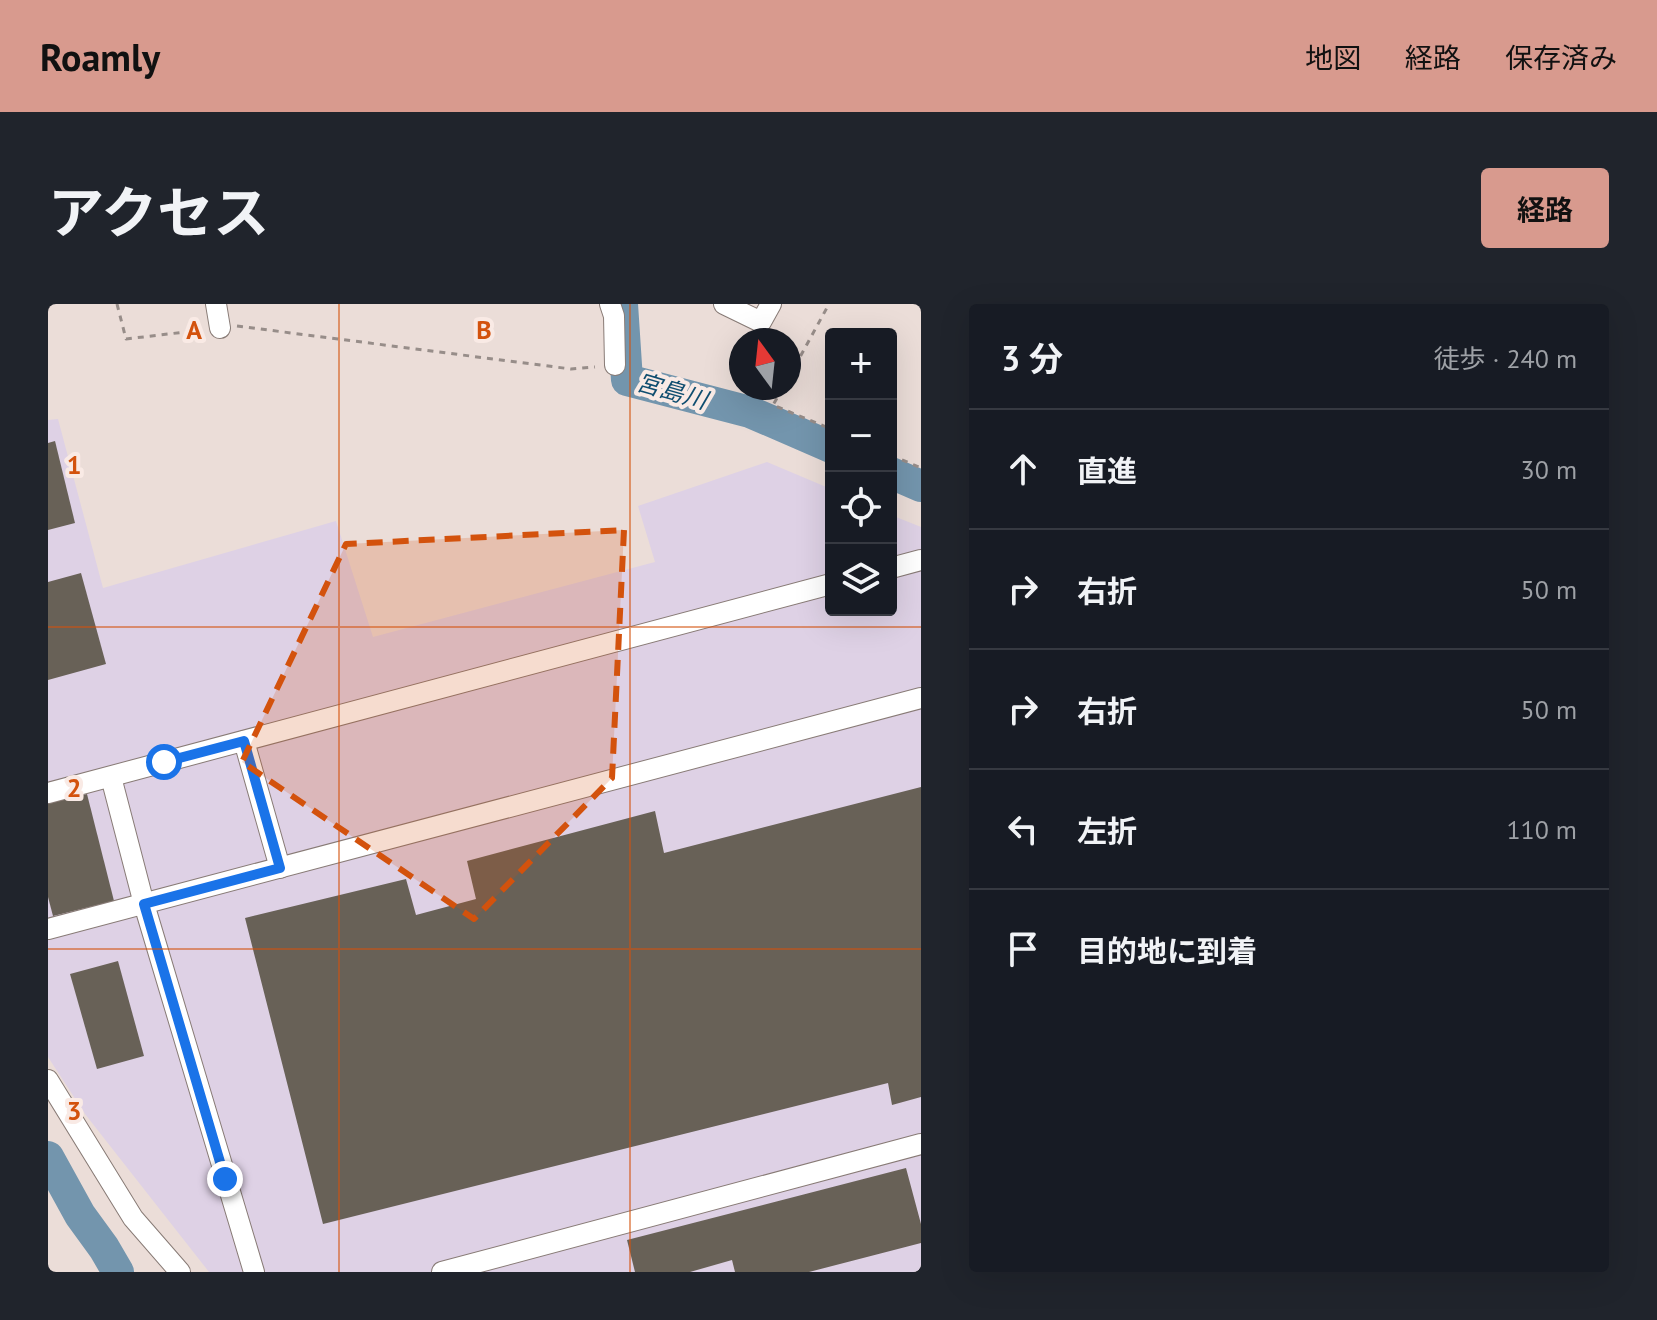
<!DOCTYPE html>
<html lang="ja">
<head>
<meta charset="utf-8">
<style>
	body { margin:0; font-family:"PT Sans","Noto Sans JP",sans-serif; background:#20242c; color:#f1f3f6 }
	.controls { position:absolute; right:24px; top:24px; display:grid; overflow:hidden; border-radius:8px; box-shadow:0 8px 32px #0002 }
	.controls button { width:72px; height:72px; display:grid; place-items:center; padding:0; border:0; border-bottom:2px solid #363941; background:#171b24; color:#f1f3f6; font:40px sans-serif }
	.compass { position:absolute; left:681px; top:24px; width:72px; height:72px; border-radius:50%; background:#171b24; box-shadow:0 8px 32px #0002; rotate:345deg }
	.stop { position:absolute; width:24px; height:24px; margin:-18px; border:6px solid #1a73e8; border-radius:50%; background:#fff }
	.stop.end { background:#1a73e8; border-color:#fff; box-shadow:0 2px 8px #0008 }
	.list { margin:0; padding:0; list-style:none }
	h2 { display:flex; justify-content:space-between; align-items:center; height:104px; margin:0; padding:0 32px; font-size:34px }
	h2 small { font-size:26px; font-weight:400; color:#9ea1a6 }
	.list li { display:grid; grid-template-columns:52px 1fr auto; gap:24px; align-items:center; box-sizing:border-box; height:120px; padding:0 32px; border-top:2px solid #363941 }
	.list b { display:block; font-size:30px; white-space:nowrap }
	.list em { font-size:26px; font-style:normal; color:#9ea1a6 }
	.icon { flex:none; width:44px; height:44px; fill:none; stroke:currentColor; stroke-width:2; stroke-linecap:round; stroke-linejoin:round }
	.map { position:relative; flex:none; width:873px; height:968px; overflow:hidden; border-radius:8px }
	header { display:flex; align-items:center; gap:48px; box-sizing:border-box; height:112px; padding:0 40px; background:#d89a8e; color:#111 }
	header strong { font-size:38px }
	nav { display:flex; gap:44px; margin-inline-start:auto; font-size:28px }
	.intro { display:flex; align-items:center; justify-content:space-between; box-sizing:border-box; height:192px; padding:0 48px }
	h1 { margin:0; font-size:56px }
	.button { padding:20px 36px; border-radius:8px; background:#d89a8e; color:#111; font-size:28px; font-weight:700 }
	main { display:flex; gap:48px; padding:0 48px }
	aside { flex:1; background:#171b24; border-radius:8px; box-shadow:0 8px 32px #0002 }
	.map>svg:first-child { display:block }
	.industrial { fill:#ded1e5 }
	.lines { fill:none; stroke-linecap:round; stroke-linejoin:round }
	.river { stroke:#7395ad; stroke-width:32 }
	.building { fill:#686157 }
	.minor-casing { stroke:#887b76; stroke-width:22 }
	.path { stroke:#978d89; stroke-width:3; stroke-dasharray:6 6; stroke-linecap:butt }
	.minor { stroke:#fff; stroke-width:20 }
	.route { stroke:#1a73e8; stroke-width:10 }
	.marked { fill:#d3520d; fill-opacity:0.2; stroke:#d3520d; stroke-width:6; stroke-dasharray:16 10; stroke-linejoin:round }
	.grid { fill:none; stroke:#d3520d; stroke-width:2; stroke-opacity:0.55 }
	.labels { text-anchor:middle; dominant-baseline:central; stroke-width:8; stroke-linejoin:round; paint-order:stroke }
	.water-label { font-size:24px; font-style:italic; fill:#104e70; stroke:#f9eae5 }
	.grid-label { font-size:26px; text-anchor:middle; font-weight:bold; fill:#d3520d; stroke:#f9eae5; stroke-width:8; stroke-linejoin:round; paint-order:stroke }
</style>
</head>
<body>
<header>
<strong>Roamly</strong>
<nav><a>地図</a><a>経路</a><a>保存済み</a></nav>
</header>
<div class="intro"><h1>アクセス</h1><a class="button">経路</a></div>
<main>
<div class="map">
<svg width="873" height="968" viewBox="0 0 873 968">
	<rect width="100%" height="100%" fill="#ebddd8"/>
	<!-- industrial -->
	<path class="industrial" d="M10,115l45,169 233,-67 37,116 282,-75 -17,-56 129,-44 64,27v121h60v-95l30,12v745h-712l-124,-158 -37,-57v-637z"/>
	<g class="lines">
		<!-- river -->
		<g class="river">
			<path d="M574,0l5,76 123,32 81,35"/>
			<path d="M843,169l30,13"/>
			<path d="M0,853l32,58 24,33 14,24"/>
		</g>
	</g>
	<!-- building -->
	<g class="building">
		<path d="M7,137l20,82 -27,7v-87z"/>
		<path d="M33,269l25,91 -58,16v-98z"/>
		<path d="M873,483v310l-29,8 -4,-22 -565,141 -78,-306 161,-39 10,36 60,-16 -9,-38 188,-50 9,42z"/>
		<path d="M39,490l27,107 -61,15 -5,-19v-94z"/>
		<path d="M70,657l26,95 -47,13 -27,-95z"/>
		<path d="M858,864l15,56v19l-112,29h-74l-3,-12 -42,12h-55l-8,-32z"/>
	</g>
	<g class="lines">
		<!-- minor casing -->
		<g class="minor-casing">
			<g id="minor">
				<path d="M168,0l4,24"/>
				<path d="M562,0l4,12 1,49"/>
				<path d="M676,0l37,18 10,-18"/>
				<path d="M843,264l30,-8"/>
				<path d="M196,437l36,127"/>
				<path d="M63,473l33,127 110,368"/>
				<path d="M0,489l783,-209"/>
				<path d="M0,625l873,-231"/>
				<path d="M0,776l85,138 47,54"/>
				<path d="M394,968l479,-128"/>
			</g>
		</g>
		<!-- path -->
		<g class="path">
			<path d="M69,0l9,35 76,-9"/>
			<path d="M189,22l334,43 24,-2"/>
			<path d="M741,73l40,-73"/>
			<path d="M735,84l-10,17 58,24"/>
			<path d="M843,151l30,13"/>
		</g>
		<!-- minor -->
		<use href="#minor" class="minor"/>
	</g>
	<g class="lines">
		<!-- route -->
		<path class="route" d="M116,458l80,-21 36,127 -136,36 81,275"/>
	</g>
	<!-- marked area -->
	<path class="marked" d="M576,226l-12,248 -138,141 -232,-157 104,-218z"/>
	<!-- grid -->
	<path class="grid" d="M291,0v968M582,0v968M0,323h873M0,645h873"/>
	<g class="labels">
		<!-- water labels -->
		<g class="water-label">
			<text transform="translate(624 87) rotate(16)">宮島川</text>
		</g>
	</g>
	<g class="grid-label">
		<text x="146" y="35">A</text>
		<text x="436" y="35">B</text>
		<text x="26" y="170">1</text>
		<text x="26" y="493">2</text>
		<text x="26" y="816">3</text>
	</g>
</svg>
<div class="controls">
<button>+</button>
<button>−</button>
<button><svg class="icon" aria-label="locate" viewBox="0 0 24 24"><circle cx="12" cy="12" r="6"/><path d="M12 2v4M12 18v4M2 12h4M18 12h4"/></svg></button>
<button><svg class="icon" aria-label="layers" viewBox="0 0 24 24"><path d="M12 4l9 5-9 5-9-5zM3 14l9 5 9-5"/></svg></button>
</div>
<svg class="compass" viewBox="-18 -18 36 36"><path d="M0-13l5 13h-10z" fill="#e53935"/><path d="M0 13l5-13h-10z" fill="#9ea1a6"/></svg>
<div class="stop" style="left:116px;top:458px"></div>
<div class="stop end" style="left:177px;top:875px"></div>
</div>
<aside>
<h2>3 分<small>徒歩 · 240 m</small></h2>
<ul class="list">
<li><svg class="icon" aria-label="ahead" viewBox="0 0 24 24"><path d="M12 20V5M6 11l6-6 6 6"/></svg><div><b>直進</b></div><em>30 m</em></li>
<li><svg class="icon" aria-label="right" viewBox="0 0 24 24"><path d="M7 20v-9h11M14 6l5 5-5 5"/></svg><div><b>右折</b></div><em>50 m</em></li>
<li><svg class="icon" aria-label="right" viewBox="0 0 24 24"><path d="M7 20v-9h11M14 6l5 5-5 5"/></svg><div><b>右折</b></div><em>50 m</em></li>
<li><svg class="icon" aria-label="left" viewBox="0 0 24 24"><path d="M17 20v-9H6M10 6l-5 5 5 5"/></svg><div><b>左折</b></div><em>110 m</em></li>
<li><svg class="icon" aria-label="arrive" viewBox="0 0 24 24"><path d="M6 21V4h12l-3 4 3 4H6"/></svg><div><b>目的地に到着</b></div></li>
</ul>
</aside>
</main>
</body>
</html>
